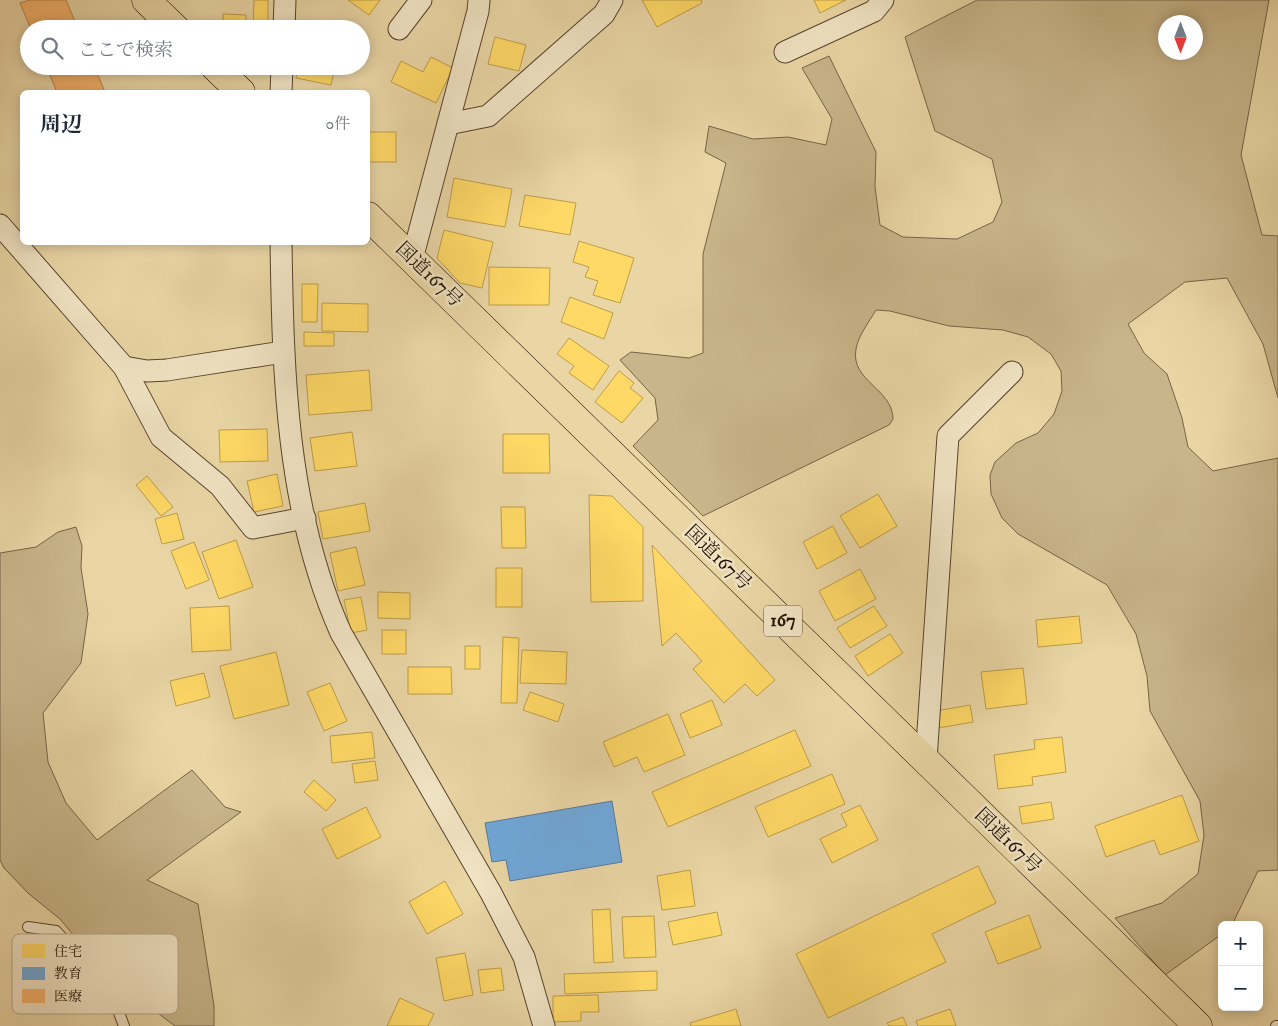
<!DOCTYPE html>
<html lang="ja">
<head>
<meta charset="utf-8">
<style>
	body { margin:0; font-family:"IM FELL DW Pica","Noto Serif JP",serif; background:#f6f6f7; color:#1f2937 }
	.controls { position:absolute; right:15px; bottom:15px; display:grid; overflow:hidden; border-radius:8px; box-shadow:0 2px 12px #0003 }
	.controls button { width:45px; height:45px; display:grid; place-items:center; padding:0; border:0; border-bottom:1px solid #e0e1e3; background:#fff; color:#1f2937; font:25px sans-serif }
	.compass { position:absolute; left:1158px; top:15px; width:45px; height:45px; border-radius:50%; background:#fff; box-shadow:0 2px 12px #0003; rotate:180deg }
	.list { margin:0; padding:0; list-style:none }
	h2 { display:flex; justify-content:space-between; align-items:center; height:65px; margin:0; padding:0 20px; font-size:21px }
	h2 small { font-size:16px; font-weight:400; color:#747a83 }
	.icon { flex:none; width:28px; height:28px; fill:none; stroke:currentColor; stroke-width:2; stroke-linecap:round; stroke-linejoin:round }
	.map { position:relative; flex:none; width:1278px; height:1026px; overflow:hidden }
	.search { position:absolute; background:#fff; box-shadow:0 2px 12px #0003; left:20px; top:20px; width:350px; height:55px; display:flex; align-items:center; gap:12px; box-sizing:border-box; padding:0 18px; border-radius:28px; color:#747a83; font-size:19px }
	.panel { position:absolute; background:#fff; box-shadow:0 2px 12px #0003; left:20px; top:90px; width:350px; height:155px; border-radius:8px }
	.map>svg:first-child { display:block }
	.green { fill:#c8b58a; stroke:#766447; fill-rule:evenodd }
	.homes { fill:#ffd966; stroke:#bd9d49 }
	.schools { fill:#6fa8dc; stroke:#587b9b }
	.health { fill:#f6b26b; stroke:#b7824c }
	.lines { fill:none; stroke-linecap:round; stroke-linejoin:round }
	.lane-casing { stroke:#56432c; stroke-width:12 }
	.street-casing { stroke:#56432c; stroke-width:23 }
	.highway-casing { stroke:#241204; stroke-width:29 }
	.lane { stroke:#f1e4c4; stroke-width:10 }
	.street { stroke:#f1e4c4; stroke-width:21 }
	.highway { stroke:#ead6a5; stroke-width:28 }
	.labels { text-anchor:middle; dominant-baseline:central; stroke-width:5; stroke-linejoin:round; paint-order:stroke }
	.shield { fill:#f1e4c4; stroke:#62513e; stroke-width:1 }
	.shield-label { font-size:18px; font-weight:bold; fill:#241204 }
	.street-label { font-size:19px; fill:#241204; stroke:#f1e4c4 }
	.key { fill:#f1e4c4; stroke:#b4a58a; stroke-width:1 }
	.key-label { font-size:14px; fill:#241204 }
</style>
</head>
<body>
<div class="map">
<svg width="1278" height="1026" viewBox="0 0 1278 1026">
	<rect width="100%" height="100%" fill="#ead6a5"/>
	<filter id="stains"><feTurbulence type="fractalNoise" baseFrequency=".004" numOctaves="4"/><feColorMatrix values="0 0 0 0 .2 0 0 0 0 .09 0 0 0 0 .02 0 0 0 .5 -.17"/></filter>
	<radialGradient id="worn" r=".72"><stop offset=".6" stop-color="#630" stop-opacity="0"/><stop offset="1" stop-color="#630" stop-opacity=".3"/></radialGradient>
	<!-- green -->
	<g class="green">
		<path d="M977,0h292l-28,155 21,80 16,1v162l-15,-54 -36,-66 -42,4 -57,42 16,29 23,21 15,44 6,29 25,24 65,-13v412l-20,1 -26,54h-10v9l-57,41 -50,-57 47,-15 36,-29 6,-39 -4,-34 -50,-90 -3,-35 -11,-42 -29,-49 -89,-51 -16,-16 -11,-24 -1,-19 5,-13 21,-19 22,-10 16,-19 8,-23 -1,-20 -10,-17 -23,-17 -25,-7 -54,-4 -59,-15 -14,-1c-7,12 -18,26 -20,39 -6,32 37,40 37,70l-4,6 -186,91 -70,-70 25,-26 -3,-22 -35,-38 11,-8 58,6 14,-5v-99l23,-91 -21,-11 4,-26 44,13 35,-2 38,8 6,-26 -30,-51 27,-12 47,96 -1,35 5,38 23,12 54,2 36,-17 9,-20 -10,-43 -57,-28 -30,-94zM1166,22h30v30h-30z"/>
		<path d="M76,527l6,19 -1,22 7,46 -7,49 -38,50 5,49 18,41 31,37 95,-70 33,37 16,5 -94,68 51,24 16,102v20h-39l-20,-15 -51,-39 -44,-53 -31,-25 -25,-26 -4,-8v-307l36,-6 22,-15z"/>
	</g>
	<!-- homes -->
	<g class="homes">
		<path d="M254,0h14v26l-15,-1z"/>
		<path d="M348,0h32l-11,15z"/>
		<path d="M642,0h59l1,3 -45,24z"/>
		<path d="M814,0h32l-26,13z"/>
		<path d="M223,14l23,1v14h-23z"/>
		<path d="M495,37l31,8 -7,26 -31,-7z"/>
		<path d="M431,57l22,11 -17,35 -45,-21 10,-21 22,11z"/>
		<path d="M298,66h37l-4,19 -35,-7z"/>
		<rect x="368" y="132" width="28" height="30"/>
		<path d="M454,178l58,11 -7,38 -58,-10z"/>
		<path d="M525,195l51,8 -6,32 -51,-9z"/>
		<path d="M444,230l49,12 -11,46 -22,-5 -23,-25z"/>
		<path d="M579,241l55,17 -14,45 -27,-8 5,-14 -13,-4 4,-10 -16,-5z"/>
		<path d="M489,267l61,1 -1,37h-60z"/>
		<path d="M302,284h16l-1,38h-15z"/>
		<path d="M570,297l43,16 -9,26 -43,-17z"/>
		<path d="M322,303l46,1v28l-46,-1z"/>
		<path d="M304,332l30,1v13h-30z"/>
		<path d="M569,338l40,28 -16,24 -24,-17 5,-7 -17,-12z"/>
		<path d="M369,370l3,40 -63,5 -3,-40z"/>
		<path d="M619,371l15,12 -4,5 13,10 -21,25 -27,-21z"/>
		<path d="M267,429l1,32 -48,1 -1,-32z"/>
		<path d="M352,432l5,34 -42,5 -5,-33z"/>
		<path d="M503,434h46l1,39h-47z"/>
		<path d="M277,474l6,32 -29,6 -7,-31z"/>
		<path d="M147,476l26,31 -12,9 -25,-31z"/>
		<path d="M878,494l19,32 -37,22 -20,-32z"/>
		<path d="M589,495l23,1 31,31v74l-52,1z"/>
		<path d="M365,503l5,28 -47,8 -5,-27z"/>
		<path d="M501,507h24l1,41h-24z"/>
		<path d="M177,513l7,26 -22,5 -7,-25z"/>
		<path d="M833,526l14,27 -30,16 -14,-27z"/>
		<path d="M236,540l17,47 -34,12 -17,-47z"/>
		<path d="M194,542l15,38 -23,9 -15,-38z"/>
		<path d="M652,545l123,135 -18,16 -12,-12 -21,19 -31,-34 9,-8 -26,-28 -14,13z"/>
		<path d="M356,547l9,38 -27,6 -8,-38z"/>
		<rect x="496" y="568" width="26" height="39"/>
		<path d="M860,569l16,30 -41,22 -16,-30z"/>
		<path d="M378,592l32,1v26l-32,-1z"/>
		<path d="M361,597l6,33 -16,3 -7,-33z"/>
		<path d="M229,606l2,44 -39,2 -2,-44z"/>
		<path d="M874,606l13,20 -37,22 -13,-20z"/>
		<path d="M1079,616l3,27 -44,4 -2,-27z"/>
		<rect x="382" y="630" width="24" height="24"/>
		<path d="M890,634l13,19 -35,23 -13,-20z"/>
		<path d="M503,637l16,1 -2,65h-16z"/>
		<rect x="465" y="646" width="15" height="23"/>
		<path d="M522,650l45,2 -1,32 -46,-1z"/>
		<path d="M276,652l13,53 -55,14 -14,-53z"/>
		<path d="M408,667h43l1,27h-44z"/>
		<path d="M1023,668l4,36 -41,5 -5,-37z"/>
		<path d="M204,673l6,24 -34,9 -6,-25z"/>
		<path d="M330,683l17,38 -23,10 -17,-39z"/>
		<path d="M530,692l34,12 -6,18 -35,-12z"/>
		<path d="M712,700l10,25 -32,13 -10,-24z"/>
		<path d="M970,705l3,17 -35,6 -2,-17z"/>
		<path d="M668,714l17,41 -41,17 -7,-15 -23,10 -11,-25z"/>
		<path d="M795,730l16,36 -143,61 -16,-35z"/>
		<path d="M372,732l3,26 -43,5 -2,-27z"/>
		<path d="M1062,737l4,35 -34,5 1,8 -35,4 -4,-34 41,-6 -1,-9z"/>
		<path d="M375,761l3,19 -23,3 -3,-19z"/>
		<path d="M832,774l13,30 -77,33 -13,-30z"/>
		<path d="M314,780l22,20 -10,11 -22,-19z"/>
		<path d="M1182,795l17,46 -39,14 -6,-15 -48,17 -11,-31z"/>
		<path d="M1051,802l3,17 -32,5 -3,-17z"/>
		<path d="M860,805l18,35 -46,23 -12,-24 27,-13 -6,-12z"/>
		<path d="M366,807l15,30 -44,22 -15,-30z"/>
		<path d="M978,866l18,37 -64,31 14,28 -118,56 -32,-64z"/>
		<path d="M690,870l5,36 -33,4 -5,-34z"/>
		<path d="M445,881l18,33 -36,20 -18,-32z"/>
		<path d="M610,909l3,53 -19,1 -2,-53z"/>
		<path d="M717,912l5,23 -49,10 -5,-23z"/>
		<path d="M1029,915l12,33 -43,16 -13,-32z"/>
		<path d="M654,916l2,41 -32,1 -2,-41z"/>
		<path d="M465,953l8,42 -29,6 -8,-43z"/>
		<path d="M501,968l3,22 -23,3 -3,-23z"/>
		<path d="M657,971v19l-92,4 -1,-20z"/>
		<path d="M598,995l1,17h-18v9l-28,1v-26z"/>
		<path d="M400,998l34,16 -6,12h-41z"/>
		<path d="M736,1009l5,17h-50l-1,-3z"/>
		<path d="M950,1009l6,17h-38l-2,-5z"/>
		<path d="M903,1017l4,9h-18l-2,-3z"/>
	</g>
	<!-- schools -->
	<path class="schools" d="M612,801l10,61 -112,19 -4,-21 -14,2 -7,-39z"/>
	<!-- health -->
	<g class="health">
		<path d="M29,0h37l12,29h-47l-11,-26z"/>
		<path d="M46,66h48l11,26h-48z"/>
	</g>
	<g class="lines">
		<!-- lane casing -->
		<g class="lane-casing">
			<g id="lane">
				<path d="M28,927l28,4 54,58 14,37"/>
				<path d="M1276,1026h2"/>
			</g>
		</g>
		<!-- street casing -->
		<g class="street-casing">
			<g id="street">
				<path d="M284,29l1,-29"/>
				<path d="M399,29l22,-29"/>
				<path d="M785,52l89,-41 9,-11"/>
				<path d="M281,92l1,-26"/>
				<path d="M448,124l40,-8 116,-102 8,-14"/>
				<path d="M0,225l124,142 23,4 20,-1 116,-18"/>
				<path d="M281,242c2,132 5,268 60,391l150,260 33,64 20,69"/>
				<path d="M412,259l66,-248 1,-11"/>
				<path d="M124,367l37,70 59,49 33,42 52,-10"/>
				<path d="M926,760l22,-324 64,-64"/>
			</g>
		</g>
		<!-- highway casing -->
		<g class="highway-casing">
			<g id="highway">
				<path d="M146,0l30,29"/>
				<path d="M214,66l27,26"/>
				<path d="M368,216l830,810"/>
			</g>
		</g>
		<!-- lane -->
		<use href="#lane" class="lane"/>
		<!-- street -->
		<use href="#street" class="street"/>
		<!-- highway -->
		<use href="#highway" class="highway"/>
	</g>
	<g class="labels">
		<!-- shield labels -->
		<rect class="shield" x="764" y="605.5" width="38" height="31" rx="4"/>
		<g class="shield-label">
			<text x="783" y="621">167</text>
		</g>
		<!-- street labels -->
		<g class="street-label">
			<text transform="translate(429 275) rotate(44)">国道167号</text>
			<text transform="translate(718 558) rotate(44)">国道167号</text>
			<text transform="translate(1008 841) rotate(44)">国道167号</text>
		</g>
	</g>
	<!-- legend -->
	<rect x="12" y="934" width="166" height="80" rx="8" class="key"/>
	<rect x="22" y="944" width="23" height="14" fill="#ffd966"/>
	<rect x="22" y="967" width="23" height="13" fill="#6fa8dc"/>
	<rect x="22" y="989" width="23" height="14" fill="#f6b26b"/>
	<g class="key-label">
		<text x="54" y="956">住宅</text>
		<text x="54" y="978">教育</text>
		<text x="54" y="1001">医療</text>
	</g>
	<rect width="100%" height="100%" filter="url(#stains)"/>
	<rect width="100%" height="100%" fill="url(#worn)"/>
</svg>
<div class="controls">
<button>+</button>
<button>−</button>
</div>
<svg class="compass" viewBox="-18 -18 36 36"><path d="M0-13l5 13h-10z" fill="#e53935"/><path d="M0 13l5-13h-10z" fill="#747a83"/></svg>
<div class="search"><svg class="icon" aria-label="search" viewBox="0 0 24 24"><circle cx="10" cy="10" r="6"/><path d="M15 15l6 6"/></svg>ここで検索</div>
<section class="panel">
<h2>周辺<small>0件</small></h2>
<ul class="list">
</ul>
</section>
</div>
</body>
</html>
